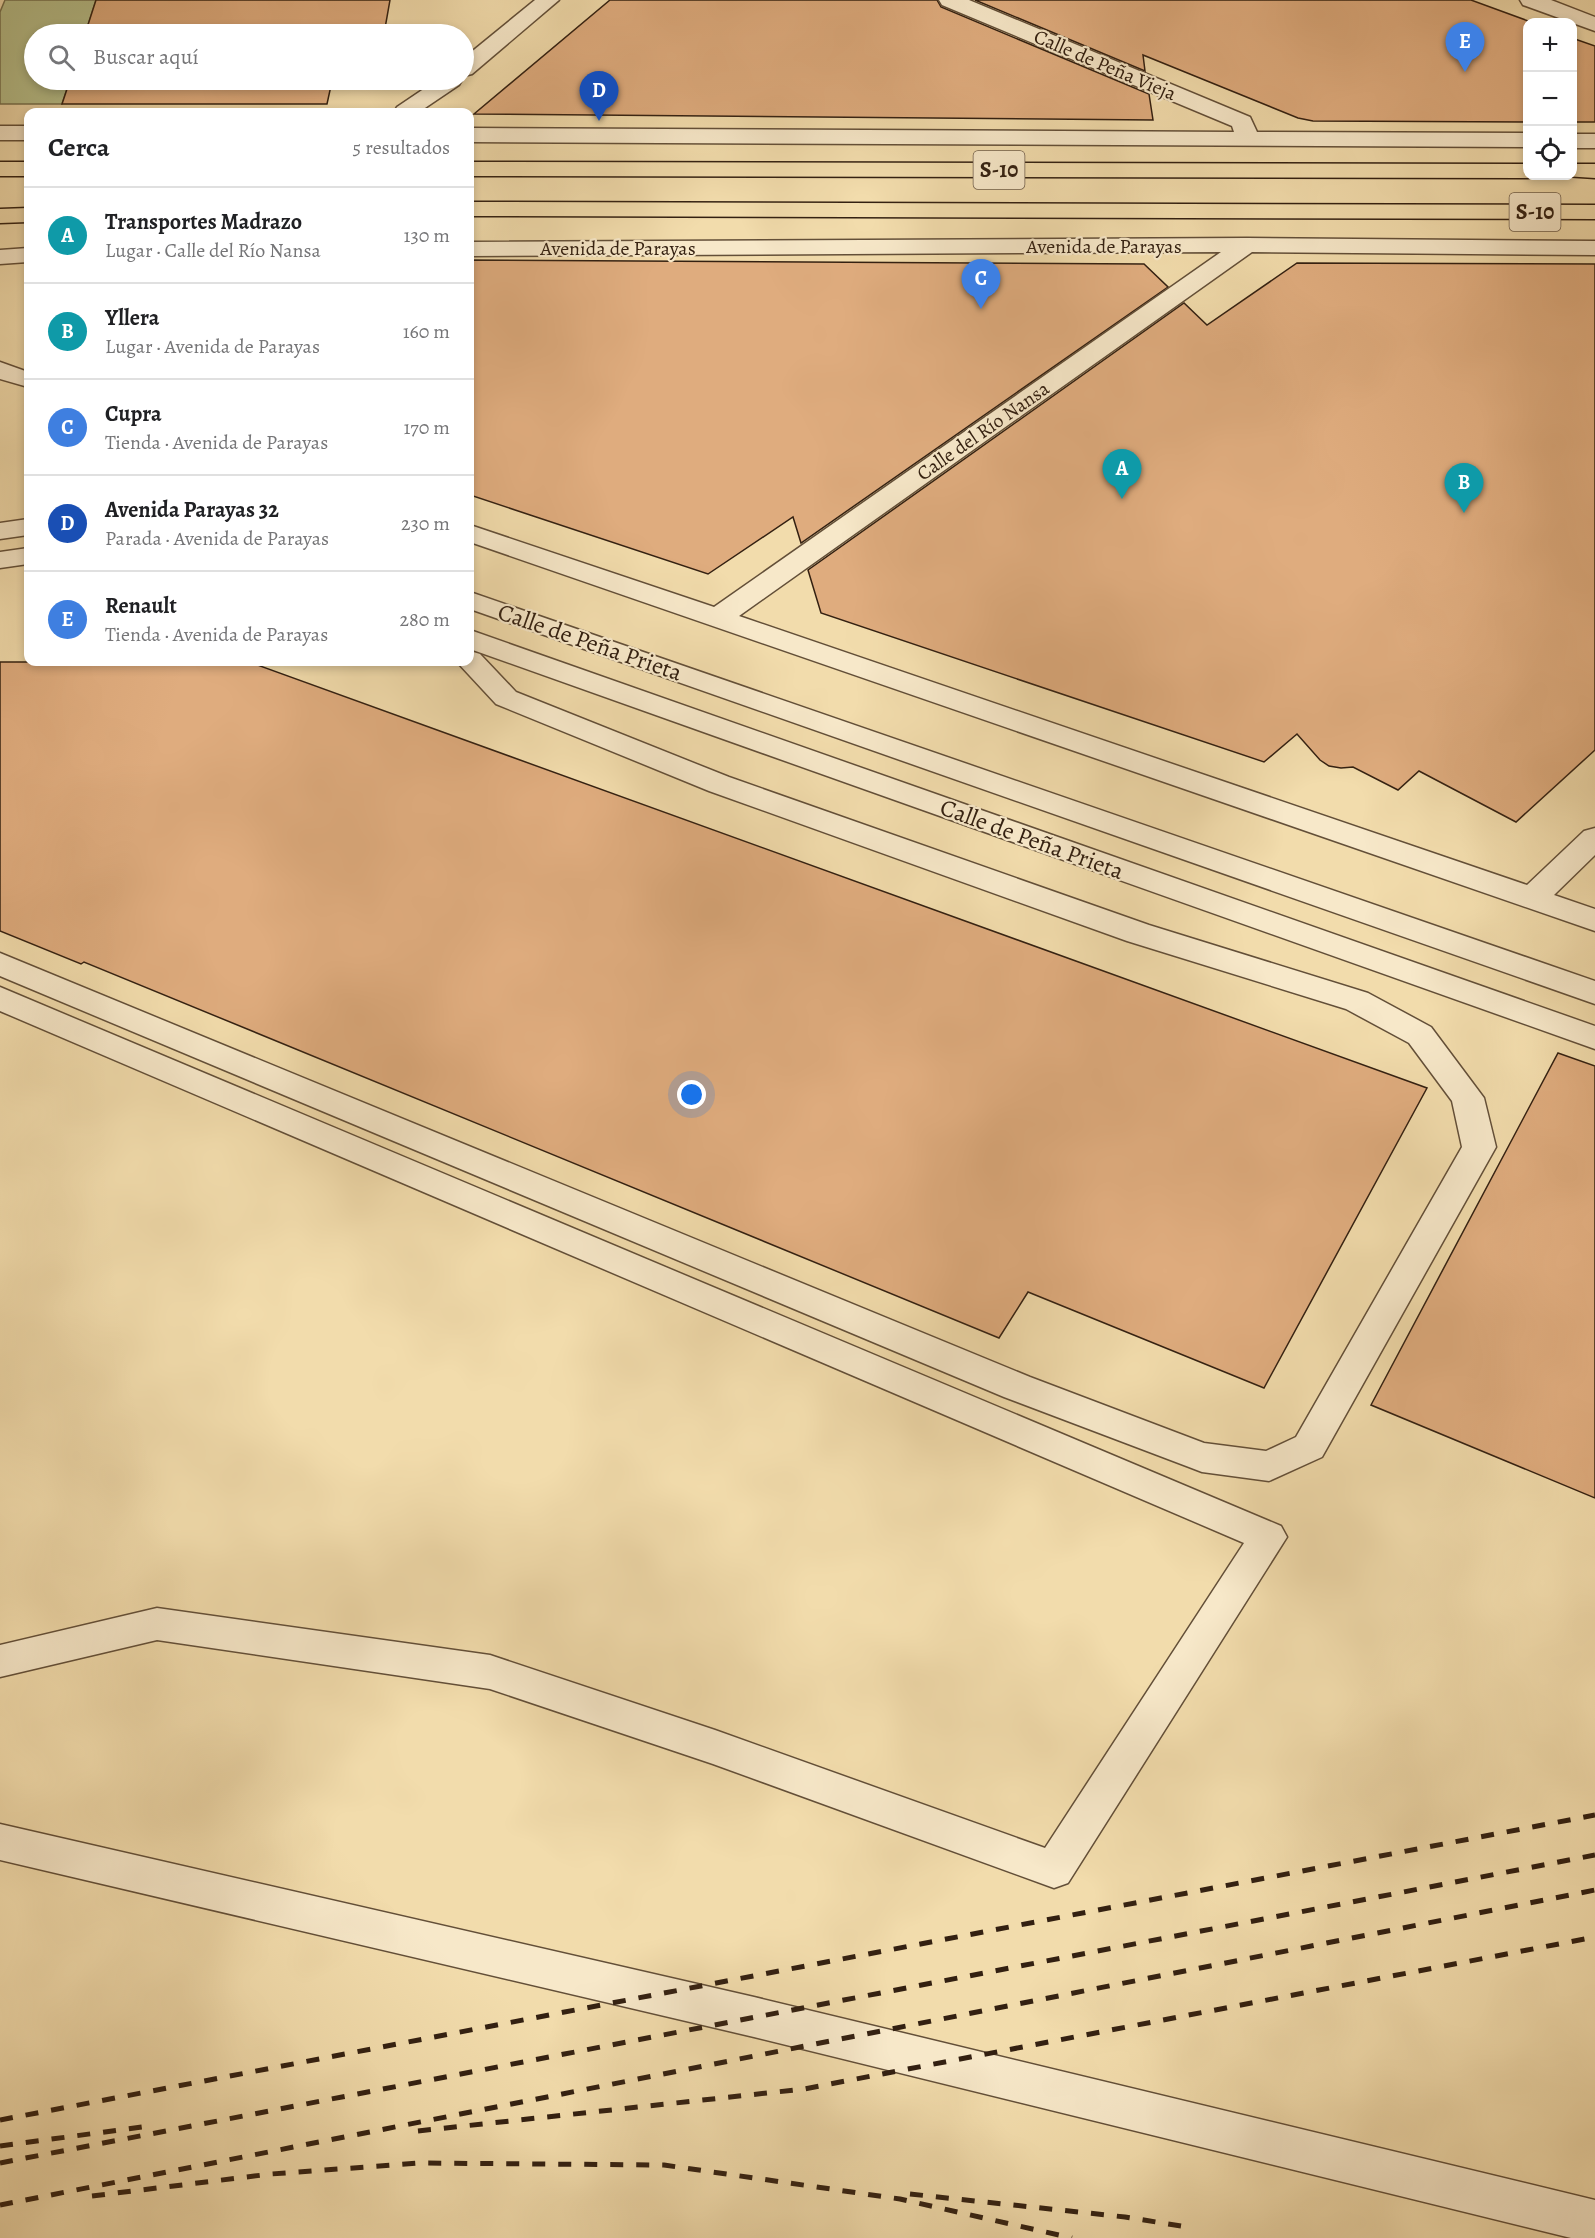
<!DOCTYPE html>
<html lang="es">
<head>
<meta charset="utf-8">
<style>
	body { margin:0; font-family:Alegreya,serif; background:#f6f6f6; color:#202124 }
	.controls { position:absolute; right:18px; top:18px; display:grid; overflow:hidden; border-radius:12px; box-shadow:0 3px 9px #0003 }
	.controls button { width:54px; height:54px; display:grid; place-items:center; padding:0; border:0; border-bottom:2px solid #e0e0e0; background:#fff; color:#202124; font:30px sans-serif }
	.you { position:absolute; left:692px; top:1095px; width:21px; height:21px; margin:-15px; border:4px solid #fff; border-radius:50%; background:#1a73e8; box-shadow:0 0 0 9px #1a73e833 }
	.badge { display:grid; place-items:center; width:39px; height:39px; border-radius:50%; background:#b45309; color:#fff; font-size:20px; font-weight:700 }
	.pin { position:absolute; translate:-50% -50px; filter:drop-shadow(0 2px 3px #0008) }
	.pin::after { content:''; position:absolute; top:32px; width:21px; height:18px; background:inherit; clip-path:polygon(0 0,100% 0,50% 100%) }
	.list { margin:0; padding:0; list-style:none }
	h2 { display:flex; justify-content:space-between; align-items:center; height:78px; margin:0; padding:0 24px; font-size:26px }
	h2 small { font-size:20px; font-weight:400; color:#757577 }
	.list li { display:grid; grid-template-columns:39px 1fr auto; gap:18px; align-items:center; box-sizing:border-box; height:96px; padding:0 24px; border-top:2px solid #e0e0e0 }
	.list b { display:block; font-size:22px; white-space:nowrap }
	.list p { margin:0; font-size:20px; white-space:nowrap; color:#757577 }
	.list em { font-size:20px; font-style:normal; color:#757577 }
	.icon { flex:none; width:33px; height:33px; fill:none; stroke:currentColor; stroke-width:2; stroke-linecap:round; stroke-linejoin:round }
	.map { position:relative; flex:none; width:1595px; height:2238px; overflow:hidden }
	.search { position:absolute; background:#fff; box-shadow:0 3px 9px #0003; left:24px; top:24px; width:450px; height:66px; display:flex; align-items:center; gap:15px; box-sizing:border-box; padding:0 21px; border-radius:33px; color:#757577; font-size:22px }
	.panel { position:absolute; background:#fff; box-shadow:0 3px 9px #0003; left:24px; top:108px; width:450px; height:558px; border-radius:12px }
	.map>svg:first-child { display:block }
	.green { fill:#b7c18c; stroke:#75704e; stroke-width:1.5 }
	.building { fill:#dfac7e; stroke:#332011; stroke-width:1.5 }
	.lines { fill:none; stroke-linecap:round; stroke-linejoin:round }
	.minor-casing { stroke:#634f38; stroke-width:3 }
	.highway-casing { stroke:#332011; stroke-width:3 }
	.minor { fill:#f7e8c9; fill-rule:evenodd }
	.highway { fill:#f2dcac; fill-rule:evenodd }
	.rail { stroke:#332011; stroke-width:5; stroke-dasharray:13 13; stroke-linecap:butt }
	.labels { text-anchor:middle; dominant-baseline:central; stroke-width:4.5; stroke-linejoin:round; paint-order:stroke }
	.far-street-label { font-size:20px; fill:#332011; stroke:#f7e8c9 }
	.shield { fill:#f7e8c9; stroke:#6e5c48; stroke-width:1.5 }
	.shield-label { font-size:22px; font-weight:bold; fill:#332011 }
	.street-label { font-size:24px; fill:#332011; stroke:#f7e8c9 }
</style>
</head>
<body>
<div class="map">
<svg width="1595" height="2238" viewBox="0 0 1595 2238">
	<rect width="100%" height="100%" fill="#f2dcac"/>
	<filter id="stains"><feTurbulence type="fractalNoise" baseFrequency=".00333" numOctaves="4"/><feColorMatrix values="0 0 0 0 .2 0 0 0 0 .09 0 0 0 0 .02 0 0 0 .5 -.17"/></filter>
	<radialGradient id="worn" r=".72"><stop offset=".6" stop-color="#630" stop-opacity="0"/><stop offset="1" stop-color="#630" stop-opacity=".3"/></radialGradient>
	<!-- green -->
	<path class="green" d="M5,0h91l-11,34h-51v46h36l-8,24h-62v-92z"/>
	<!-- building -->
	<g class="building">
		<path d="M96,0h294l-6,34h-299z"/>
		<path d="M610,0h327l4,7 208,87 4,26 -679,-6z"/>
		<path d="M975,0h496l60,22h-4v100l-214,-1 -15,-3 -155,-63 2,16z"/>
		<path d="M1572,38l23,8v76h-23z"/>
		<path d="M70,80h306l-44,1 -5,23h-265z"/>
		<path d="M470,260l674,4 24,23 -367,256 -8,-26 -85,57 -238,-79z"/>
		<path d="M1297,263l298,1v486l-79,72 -97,-51 -21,19 -45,-23 -12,1 -12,-2 -9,-6 -23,-26 -33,28 -443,-149 -13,-43 376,-267 23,22z"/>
		<path d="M0,662h249l1178,426 -163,300 -236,-96 -29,46 -915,-376 -3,2 -81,-33z"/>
		<path d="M1558,1053l37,13v432l-224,-93z"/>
	</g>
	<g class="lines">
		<!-- minor casing -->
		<g class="minor-casing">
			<g id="minor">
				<path d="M535,0h24l-87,74 -8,2v-18z"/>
				<path d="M939,0h30l281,117 7,15 271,1v14l-1058,-5v-14l764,4 -2,-6 -290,-121z"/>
				<path d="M1520,0h31l44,17v14l-72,-26z"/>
				<path d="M437,80h25l-3,5 -40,27h-25l3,-5z"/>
				<rect x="0" y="126" width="28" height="14"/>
				<rect x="1572" y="134" width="23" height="14"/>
				<path d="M1247,238l348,3v14l-343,-3 -513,364 788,269 57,-54 11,-3v27l-41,40 41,14v22l-1125,-389v-17l244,82 507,-355 -751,4v-14z"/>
				<path d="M28,248v14l-28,2v-14z"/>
				<path d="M0,362l28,10v15l-28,-8z"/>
				<path d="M28,519v16l-28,4v-16z"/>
				<path d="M28,548v16l-28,4v-16z"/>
				<path d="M470,592l1125,389v23l-1125,-395z"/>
				<path d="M470,630l1125,396v23l-1125,-400z"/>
				<path d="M470,651l10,3 36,38 213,85 420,148 219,68 63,34 53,71 12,49 -174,310 -53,24 -67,-9 -13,-5 -185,-70 -1004,-421v-23l1030,424 174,66 62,8 30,-14 166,-290 -10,-46 -43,-58 -63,-34 -219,-68 -418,-150 -213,-87 -39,-42h13z"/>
				<path d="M0,987l1281,539 6,11 -219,346 -14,5 -341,-124 -223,-75 -333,-49 -157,37v-32l157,-37 333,47 225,75 330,118 199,-305 -1244,-532z"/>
				<path d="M0,1824l754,173 841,203v38h-24l-817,-201 -754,-177z"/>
			</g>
		</g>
		<!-- highway casing -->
		<g class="highway-casing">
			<g id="highway">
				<rect x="0" y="162" width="28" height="14"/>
				<path d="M470,162l1058,2v12h9l-9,2 -1058,-2z"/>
				<path d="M1572,164h23v14l-31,-2h8z"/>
				<path d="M470,202l1125,3v14l-1125,-3z"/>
				<path d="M28,208v14l-28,1v-14z"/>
			</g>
		</g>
		<!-- minor -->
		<use href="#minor" class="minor"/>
		<!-- highway -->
		<use href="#highway" class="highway"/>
		<!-- rail -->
		<g class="rail">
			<path d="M0,2120l1595,-305"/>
			<path d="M418,2131l386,-42 791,-152"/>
			<path d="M0,2146l149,-20"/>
			<path d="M0,2163l1595,-308"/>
			<path d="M910,2194l215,23 56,9"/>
			<path d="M92,2196l179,-22 149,-11 244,2 236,34 172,39"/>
			<path d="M0,2205l1595,-315"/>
		</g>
	</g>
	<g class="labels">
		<!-- far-street labels -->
		<g class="far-street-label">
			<text transform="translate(1105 65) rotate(23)">Calle de Peña Vieja</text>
			<text x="1104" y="246">Avenida de Parayas</text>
			<text x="618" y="248">Avenida de Parayas</text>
			<text transform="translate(983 431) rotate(-35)">Calle del Río Nansa</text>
		</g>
		<!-- shield labels -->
		<g class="shield">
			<rect x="973.5" y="151" width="51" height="38" rx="4.5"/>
			<rect x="1509.5" y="193" width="51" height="38" rx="4.5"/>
		</g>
		<g class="shield-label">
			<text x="999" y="170">S-10</text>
			<text x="1535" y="212">S-10</text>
		</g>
		<!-- street labels -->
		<g class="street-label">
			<text transform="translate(590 642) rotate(19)">Calle de Peña Prieta</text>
			<text transform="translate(1032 839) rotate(20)">Calle de Peña Prieta</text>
		</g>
	</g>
	<rect width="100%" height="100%" filter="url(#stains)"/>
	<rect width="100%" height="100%" fill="url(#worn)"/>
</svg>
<div class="controls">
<button>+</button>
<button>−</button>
<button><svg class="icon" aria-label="locate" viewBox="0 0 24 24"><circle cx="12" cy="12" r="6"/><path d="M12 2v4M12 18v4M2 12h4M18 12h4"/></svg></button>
</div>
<div class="you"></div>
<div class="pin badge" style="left:1122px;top:499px;background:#0f9aa8">A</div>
<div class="pin badge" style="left:1464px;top:513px;background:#0f9aa8">B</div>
<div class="pin badge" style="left:981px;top:309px;background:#3f7fe0">C</div>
<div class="pin badge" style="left:599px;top:121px;background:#1a4fb4">D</div>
<div class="pin badge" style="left:1465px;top:72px;background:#3f7fe0">E</div>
<div class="search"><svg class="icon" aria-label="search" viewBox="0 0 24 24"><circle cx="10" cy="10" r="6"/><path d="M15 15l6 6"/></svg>Buscar aquí</div>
<section class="panel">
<h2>Cerca<small>5 resultados</small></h2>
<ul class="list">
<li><span class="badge" style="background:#0f9aa8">A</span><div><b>Transportes Madrazo</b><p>Lugar · Calle del Río Nansa</p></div><em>130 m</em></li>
<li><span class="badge" style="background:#0f9aa8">B</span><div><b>Yllera</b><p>Lugar · Avenida de Parayas</p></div><em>160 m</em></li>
<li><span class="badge" style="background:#3f7fe0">C</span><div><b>Cupra</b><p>Tienda · Avenida de Parayas</p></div><em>170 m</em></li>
<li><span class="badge" style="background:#1a4fb4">D</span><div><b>Avenida Parayas 32</b><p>Parada · Avenida de Parayas</p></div><em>230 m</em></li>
<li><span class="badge" style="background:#3f7fe0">E</span><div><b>Renault</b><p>Tienda · Avenida de Parayas</p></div><em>280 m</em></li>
</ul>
</section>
</div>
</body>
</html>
